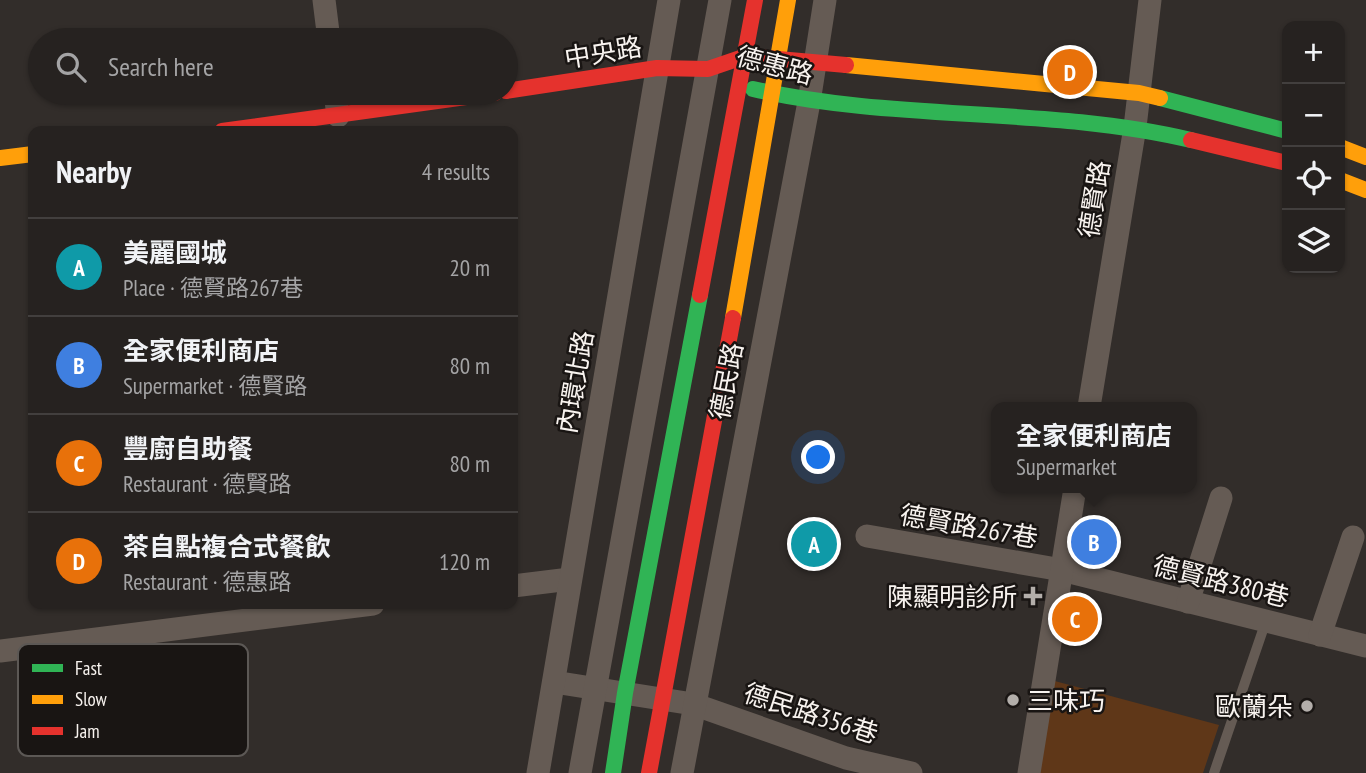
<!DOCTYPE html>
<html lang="en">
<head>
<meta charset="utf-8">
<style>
	body { margin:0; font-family:"PT Sans Narrow","Noto Sans TC",sans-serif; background:#322f2d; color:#f1f3f6 }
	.controls { position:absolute; right:21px; top:21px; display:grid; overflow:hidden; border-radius:14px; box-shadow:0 2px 5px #0004 }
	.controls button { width:63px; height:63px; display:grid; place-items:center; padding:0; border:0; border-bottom:2px solid #423f3e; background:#262220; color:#f1f3f6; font:35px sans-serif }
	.you { position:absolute; left:819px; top:458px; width:24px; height:24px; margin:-18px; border:5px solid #fff; border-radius:50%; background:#1a73e8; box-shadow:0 0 0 10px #1a73e833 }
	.badge { display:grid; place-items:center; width:46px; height:46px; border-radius:50%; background:#b45309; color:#fff; font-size:23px; font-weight:700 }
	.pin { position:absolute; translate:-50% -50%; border:4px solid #fff; box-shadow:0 2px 7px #0006 }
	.popup { position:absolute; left:991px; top:402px; width:206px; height:91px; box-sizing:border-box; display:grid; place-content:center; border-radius:14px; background:#262220; filter:drop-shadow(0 2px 5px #0005); font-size:23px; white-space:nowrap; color:#a4a4a5 }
	.popup b { font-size:26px; color:#f1f3f6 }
	.popup::after { content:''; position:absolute; left:50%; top:100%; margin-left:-14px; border:14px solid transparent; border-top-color:#262220 }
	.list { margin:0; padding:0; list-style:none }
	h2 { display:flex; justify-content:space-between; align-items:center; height:91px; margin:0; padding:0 28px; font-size:30px }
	h2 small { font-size:23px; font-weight:400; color:#a4a4a5 }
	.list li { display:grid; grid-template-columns:46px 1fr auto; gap:21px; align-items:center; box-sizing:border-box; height:98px; padding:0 28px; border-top:2px solid #423f3e }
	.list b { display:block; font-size:26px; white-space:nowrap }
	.list p { margin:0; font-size:23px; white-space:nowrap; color:#a4a4a5 }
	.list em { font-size:23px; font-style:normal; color:#a4a4a5 }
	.icon { flex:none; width:38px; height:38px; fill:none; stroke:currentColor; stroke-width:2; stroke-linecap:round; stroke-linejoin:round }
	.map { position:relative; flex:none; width:1366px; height:773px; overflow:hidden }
	.search { position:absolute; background:#262220; box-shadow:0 2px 5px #0004; left:28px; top:28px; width:490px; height:77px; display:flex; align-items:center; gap:18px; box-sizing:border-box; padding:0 24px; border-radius:38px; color:#a4a4a5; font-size:26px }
	.panel { position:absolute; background:#262220; box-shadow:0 2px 5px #0004; left:28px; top:126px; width:490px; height:483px; border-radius:14px }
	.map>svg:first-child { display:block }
	.green { fill:#5f3718 }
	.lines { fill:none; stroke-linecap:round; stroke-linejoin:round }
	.lane { stroke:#655b54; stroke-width:10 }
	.street { stroke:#655b54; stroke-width:23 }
	.fast { stroke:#30b455; stroke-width:16 }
	.slow { stroke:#ff9f0a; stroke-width:16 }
	.jam { stroke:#e5322d; stroke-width:16 }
	.poi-dot { fill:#b3aeaa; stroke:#191513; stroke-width:2.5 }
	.labels { text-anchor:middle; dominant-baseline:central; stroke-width:5; stroke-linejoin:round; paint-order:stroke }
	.street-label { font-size:26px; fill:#f8f3ef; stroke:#191513 }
	.poi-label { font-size:26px; fill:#f8f3ef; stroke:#191513; text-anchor:end }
	.key { fill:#191513; stroke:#5c5855; stroke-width:2 }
	.key-label { font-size:19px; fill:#f8f3ef }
</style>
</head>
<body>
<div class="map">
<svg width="1366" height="773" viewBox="0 0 1366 773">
	<rect width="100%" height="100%" fill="#322d2a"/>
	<!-- green -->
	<path class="green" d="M1051,680l168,45 -16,48h-170z"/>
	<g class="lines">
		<!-- lane -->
		<path class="lane" d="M1214,773l52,-152"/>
		<!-- street -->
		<g class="street">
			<path d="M324,0l5,40"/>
			<path d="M335,93l3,23"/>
			<path d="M1089,407l46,-280 15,-127"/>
			<path d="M867,536l195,34 304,76"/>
			<path d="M513,586l57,-7"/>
			<path d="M1188,602l33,-104"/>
			<path d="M1320,635l33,-98"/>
			<path d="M0,651l373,-47"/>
			<path d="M554,682l139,22 153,54 65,15"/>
			<path d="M538,773l131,-773"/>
			<path d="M580,773l140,-773"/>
			<path d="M682,773l127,-671 16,-102"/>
			<path d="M1029,773l46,-285"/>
		</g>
		<!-- fast -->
		<g class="fast">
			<path d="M753,89c144,33 295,17 438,51"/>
			<path d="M1160,98l127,33"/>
			<path d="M613,773l12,-80 75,-398"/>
		</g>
		<!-- slow -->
		<g class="slow">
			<path d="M846,65l293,28 21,5"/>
			<path d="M1340,147l26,10"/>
			<path d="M0,158l33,-4"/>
			<path d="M1340,180l26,10"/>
			<path d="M733,318l55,-318"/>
		</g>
		<!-- jam -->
		<g class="jam">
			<path d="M506,91l151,-23 51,1 38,-13 100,9"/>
			<path d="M222,131l273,-38"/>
			<path d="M1191,140l96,23"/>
			<path d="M700,295l55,-295"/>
			<path d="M649,773l84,-455"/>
		</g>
	</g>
	<!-- markers -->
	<g class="poi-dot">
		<path d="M1029.5 585.5h7v7h7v7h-7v7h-7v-7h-7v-7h7z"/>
		<circle cx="1013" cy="700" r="7"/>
		<circle cx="1307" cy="706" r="7"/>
	</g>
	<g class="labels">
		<!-- street labels -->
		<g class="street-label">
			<text transform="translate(603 52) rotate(-9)">中央路</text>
			<text transform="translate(775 65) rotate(15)">德惠路</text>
			<text transform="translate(1094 199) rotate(-81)">德賢路</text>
			<text transform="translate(726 381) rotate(-79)">德民路</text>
			<text transform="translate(575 382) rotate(-80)">內環北路</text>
			<text transform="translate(969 526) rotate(10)">德賢路267巷</text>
			<text transform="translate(1221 581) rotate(14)">德賢路380巷</text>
			<text transform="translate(811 713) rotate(18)">德民路356巷</text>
		</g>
		<!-- poi labels -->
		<g class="poi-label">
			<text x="1017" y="596">陳顯明診所</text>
			<text x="1027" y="700" text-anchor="start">三味巧</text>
			<text x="1293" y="706">歐蘭朵</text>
		</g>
	</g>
	<!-- legend -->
	<rect x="18" y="644" width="230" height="112" rx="10" class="key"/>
	<rect x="32" y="664" width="31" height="8" fill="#30b455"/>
	<rect x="32" y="695" width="31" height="9" fill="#ff9f0a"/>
	<rect x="32" y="727" width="31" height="8" fill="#e5322d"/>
	<g class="key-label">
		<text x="75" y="675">Fast</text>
		<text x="75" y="706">Slow</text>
		<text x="75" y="738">Jam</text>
	</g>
</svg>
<div class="controls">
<button>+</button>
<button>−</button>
<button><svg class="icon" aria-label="locate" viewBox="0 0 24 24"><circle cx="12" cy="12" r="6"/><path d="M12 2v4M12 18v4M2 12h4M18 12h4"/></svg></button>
<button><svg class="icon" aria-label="layers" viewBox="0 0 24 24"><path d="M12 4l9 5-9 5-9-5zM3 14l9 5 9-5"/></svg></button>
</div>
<div class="you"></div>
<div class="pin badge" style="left:814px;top:544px;background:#0f9aa8">A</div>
<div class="pin badge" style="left:1094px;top:542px;background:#3f7fe0">B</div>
<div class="popup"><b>全家便利商店</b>Supermarket</div>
<div class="pin badge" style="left:1075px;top:619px;background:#e8710a">C</div>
<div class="pin badge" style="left:1070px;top:72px;background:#e8710a">D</div>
<div class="search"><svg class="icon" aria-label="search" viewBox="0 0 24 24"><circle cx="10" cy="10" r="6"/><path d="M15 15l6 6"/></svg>Search here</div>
<section class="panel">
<h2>Nearby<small>4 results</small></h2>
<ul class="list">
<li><span class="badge" style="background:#0f9aa8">A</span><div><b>美麗國城</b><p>Place · 德賢路267巷</p></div><em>20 m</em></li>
<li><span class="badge" style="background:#3f7fe0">B</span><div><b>全家便利商店</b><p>Supermarket · 德賢路</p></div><em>80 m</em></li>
<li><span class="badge" style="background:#e8710a">C</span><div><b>豐廚自助餐</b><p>Restaurant · 德賢路</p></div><em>80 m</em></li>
<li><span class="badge" style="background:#e8710a">D</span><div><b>茶自點複合式餐飲</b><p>Restaurant · 德惠路</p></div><em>120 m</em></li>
</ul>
</section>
</div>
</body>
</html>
